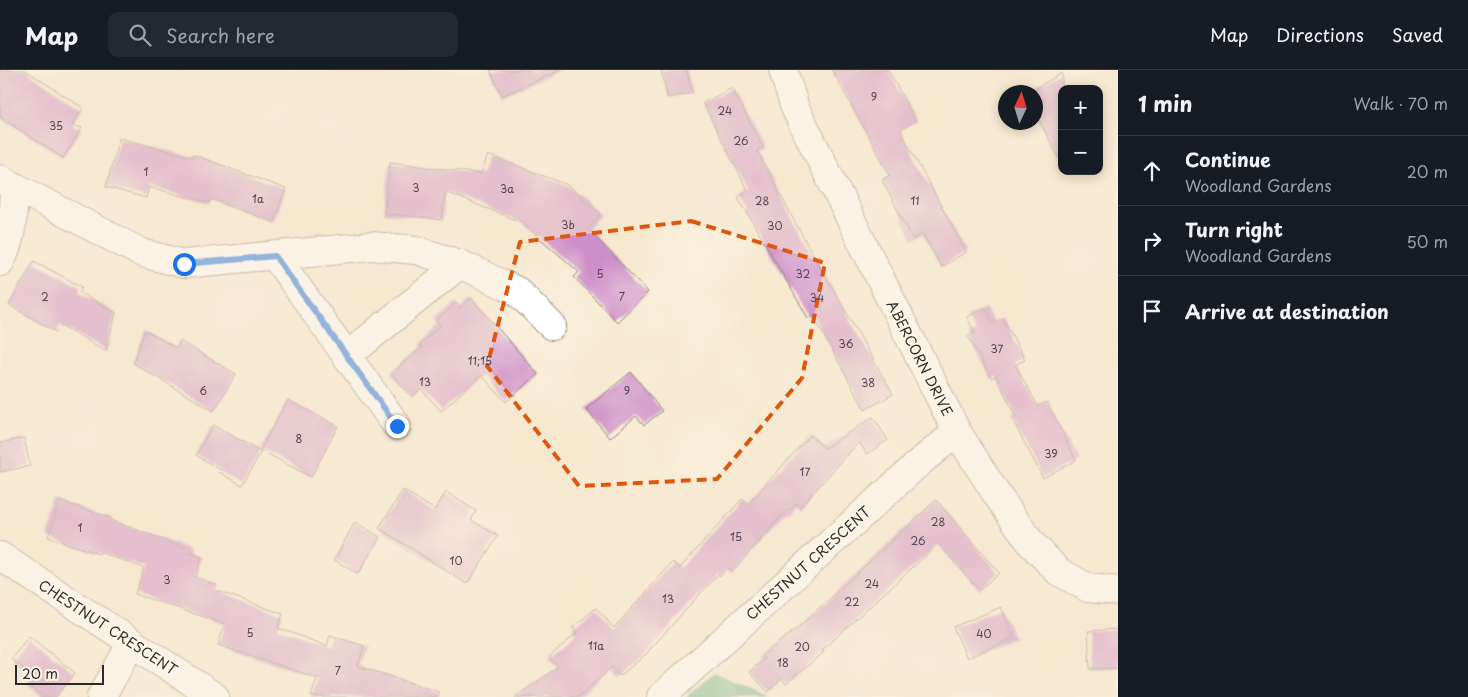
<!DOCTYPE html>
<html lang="en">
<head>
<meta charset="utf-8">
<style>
	body { margin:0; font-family:"Playpen Sans",sans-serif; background:#242831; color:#f1f3f6 }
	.controls { position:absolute; right:15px; top:15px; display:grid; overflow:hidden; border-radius:10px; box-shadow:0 2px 12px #0003 }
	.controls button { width:45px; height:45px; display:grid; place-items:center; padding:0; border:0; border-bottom:1px solid #363941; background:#171b24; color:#f1f3f6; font:25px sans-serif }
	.compass { position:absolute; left:998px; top:15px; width:45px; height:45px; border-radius:50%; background:#171b24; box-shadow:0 2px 12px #0003; rotate:4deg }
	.scale { position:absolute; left:15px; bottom:12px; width:89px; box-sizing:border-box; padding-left:5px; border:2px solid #2b2b2b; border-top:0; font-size:14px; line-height:18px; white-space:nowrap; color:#2b2b2b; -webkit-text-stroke:4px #fcf5e5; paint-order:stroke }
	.stop { position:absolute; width:15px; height:15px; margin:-11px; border:4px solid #1a73e8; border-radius:50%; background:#fff }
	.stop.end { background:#1a73e8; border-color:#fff; box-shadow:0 1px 5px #0008 }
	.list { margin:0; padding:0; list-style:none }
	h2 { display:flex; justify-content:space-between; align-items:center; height:65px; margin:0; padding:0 20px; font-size:21px }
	h2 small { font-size:16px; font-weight:400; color:#9ea1a6 }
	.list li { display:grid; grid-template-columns:32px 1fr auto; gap:15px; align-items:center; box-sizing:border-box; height:70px; padding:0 20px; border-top:1px solid #363941 }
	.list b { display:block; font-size:19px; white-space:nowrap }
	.list p { margin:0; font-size:16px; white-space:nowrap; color:#9ea1a6 }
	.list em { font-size:16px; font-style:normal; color:#9ea1a6 }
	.icon { flex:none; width:28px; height:28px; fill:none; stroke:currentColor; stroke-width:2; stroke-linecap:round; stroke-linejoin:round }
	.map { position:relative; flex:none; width:1118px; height:627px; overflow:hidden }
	header { display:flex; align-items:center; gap:30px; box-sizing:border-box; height:70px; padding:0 25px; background:#171b24; border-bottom:1px solid #363941 }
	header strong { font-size:24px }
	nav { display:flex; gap:28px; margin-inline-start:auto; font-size:18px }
	.search { width:350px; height:45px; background:#242831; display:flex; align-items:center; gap:12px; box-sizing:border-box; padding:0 18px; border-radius:10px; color:#9ea1a6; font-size:19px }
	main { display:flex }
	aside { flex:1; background:#171b24 }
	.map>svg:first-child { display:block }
	.forest { fill:#6ab984; stroke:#4a7258 }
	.building { fill:#ce8ec9 }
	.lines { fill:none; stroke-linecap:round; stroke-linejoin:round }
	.street-casing { stroke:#908a7d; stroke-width:30 }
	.street { stroke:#fff; stroke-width:28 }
	.route { stroke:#1a73e8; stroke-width:6 }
	.marked { fill:none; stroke:#df570e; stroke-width:4; stroke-dasharray:10 6; stroke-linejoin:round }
	.labels { text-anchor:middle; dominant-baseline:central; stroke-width:4; stroke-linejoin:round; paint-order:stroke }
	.number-label { font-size:11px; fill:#544452 }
	.street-label { font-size:14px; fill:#2b2b2b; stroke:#fcf5e5 }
</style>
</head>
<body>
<header>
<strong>Map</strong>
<div class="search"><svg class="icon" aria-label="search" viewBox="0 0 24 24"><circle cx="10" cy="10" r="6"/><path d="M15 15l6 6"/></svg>Search here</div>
<nav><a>Map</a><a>Directions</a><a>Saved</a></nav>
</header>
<main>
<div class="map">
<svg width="1118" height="627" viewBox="0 0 1118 627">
	<rect width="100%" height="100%" fill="#fcf5e5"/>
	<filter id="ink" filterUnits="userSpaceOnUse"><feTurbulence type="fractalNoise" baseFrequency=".02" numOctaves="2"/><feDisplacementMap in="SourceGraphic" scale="10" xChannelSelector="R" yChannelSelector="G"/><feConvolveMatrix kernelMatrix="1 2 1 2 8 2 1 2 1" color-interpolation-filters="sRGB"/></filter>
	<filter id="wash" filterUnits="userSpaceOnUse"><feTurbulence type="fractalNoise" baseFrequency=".0096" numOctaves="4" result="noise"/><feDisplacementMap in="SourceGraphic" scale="20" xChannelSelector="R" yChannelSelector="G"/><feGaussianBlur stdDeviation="1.12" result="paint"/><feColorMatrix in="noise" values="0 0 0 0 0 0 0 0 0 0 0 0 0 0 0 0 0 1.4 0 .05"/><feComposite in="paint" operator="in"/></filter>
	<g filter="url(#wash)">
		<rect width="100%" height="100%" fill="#f6e8cf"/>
		<!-- forest -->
		<path class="forest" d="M714,603l54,24h-81z"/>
		<g id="blocks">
			<!-- building -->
			<g class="building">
				<path d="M0,0h25l58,38 -11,17 10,3 -19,30 -63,-41z"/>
				<path d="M490,0h71l-59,26z"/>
				<path d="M661,0h26l5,23 -24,5z"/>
				<path d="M832,0h56l28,51 -16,9 66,122 -25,15 -18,-33 -10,5 -31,-59 8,-5z"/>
				<path d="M1062,3v90l-26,-48v-27z"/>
				<path d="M732,18l31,60 -6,3 41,77 95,166 -28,16 -52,-95 -5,3 -70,-121 10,-6 -45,-88z"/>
				<path d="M119,68l74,19 1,-2 92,34 -13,33 -62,-23 -2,4 -60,-16 -3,11 -40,-11z"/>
				<path d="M488,85l80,30 33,29 -13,15 60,63 -31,30 -43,-45 5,-5 -58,-50 -76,-30 -3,28 -58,-7 6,-51 91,12z"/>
				<path d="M34,191l48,26 -3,5 37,21 -10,38 -45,-26 -5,7 -47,-27z"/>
				<path d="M471,228l67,76 -32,28 -25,-27 -40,36 -20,-22 -9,8 -21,-24 31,-26 -2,-3 20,-18 -4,-5 20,-18 4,5z"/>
				<path d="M985,238l8,15 10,-5 22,42 -10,5 23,41 9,-4 29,58 -33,18 -31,-59 4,-2 -20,-41 -5,2 -23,-42 7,-3 -8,-16z"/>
				<path d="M145,260l31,18 4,-7 56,33 -22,37 -81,-48z"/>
				<path d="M631,302l31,39 -18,14 -8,-9 -26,22 -24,-29z"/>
				<path d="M288,330l50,26 -27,51 -51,-27z"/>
				<path d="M873,347l15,23 -21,14 -8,-12 -59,65 -4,-4 -7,8 -2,-1 -55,62 -5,-4 -7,8 -2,-2 -73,81 -25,21 -8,-9 -34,30h-63l43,-30 -9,-10 28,-24 -5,-5 24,-20 18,20 59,-66 7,6 62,-69 6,5 62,-69 15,13z"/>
				<path d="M213,355l48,27 -19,33 -23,-13 2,-2 -25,-15z"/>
				<path d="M24,368l6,28 -30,6v-29z"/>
				<path d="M403,420l32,20 11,-18 30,19 -5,9 27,16 -31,48 -88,-56z"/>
				<path d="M936,430l63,73 -20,17 -41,-46 -116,106 2,2 -38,32 -4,-5 -14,13 -19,-20 15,-13 -2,-3 39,-31z"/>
				<path d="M60,431l51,17 -1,2 81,30 -1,3 12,4 -7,20 22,8 -2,5 68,24 -5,14 49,18 3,-11 34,11 -6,20 81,26 -1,5h-127l6,-19 -99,-33 7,-21 -90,-30 9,-26 -44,-16 -1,2 -51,-17z"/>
				<path d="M355,452l25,15 -22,37 -24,-14z"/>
				<path d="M1001,537l13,31 -47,20 -14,-31z"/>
				<path d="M1118,559v39l-28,1 -2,-38z"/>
				<path d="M29,566l46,37 -19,24h-13l-16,-13 6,-8 -22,-17z"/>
			</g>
		</g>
	</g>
	<g filter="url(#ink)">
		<use href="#blocks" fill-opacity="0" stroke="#908a7d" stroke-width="1"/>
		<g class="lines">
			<!-- street casing -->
			<g class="street-casing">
				<g id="street">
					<path d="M783,0l12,38 162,324 40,63 34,48 27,28 30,17 30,3"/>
					<path d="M0,109l142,74 42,11 188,-18 44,4 44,14 57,27 35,35"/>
					<path d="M275,186l122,170"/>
					<path d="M0,192c13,-23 13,-48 14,-74"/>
					<path d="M347,286l113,-92"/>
					<path d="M0,486l215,141"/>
					<path d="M101,627l31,-54"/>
					<path d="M661,627l259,-235 37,-30"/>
				</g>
			</g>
			<!-- street -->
			<use href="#street" class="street"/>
		</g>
	</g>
	<g class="lines" filter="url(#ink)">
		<!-- route -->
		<path class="route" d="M184,194l91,-8 122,170"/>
	</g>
	<!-- marked area -->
	<path d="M0 0H1118V627H0ZM691,151l134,42 -23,115 -85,101 -138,7 -92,-120 33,-124z" fill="#f6e8cf" fill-opacity=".55" fill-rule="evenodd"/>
	<path class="marked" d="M691,151l134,42 -23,115 -85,101 -138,7 -92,-120 33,-124z"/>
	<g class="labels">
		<!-- number labels -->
		<g class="number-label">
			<text x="874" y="26">9</text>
			<text x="725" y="40">24</text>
			<text x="56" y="55">35</text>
			<text x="741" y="70">26</text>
			<text x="146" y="101">1</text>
			<text x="416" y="117">3</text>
			<text x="507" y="118">3a</text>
			<text x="258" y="128">1a</text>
			<text x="762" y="130">28</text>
			<text x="915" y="130">11</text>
			<text x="568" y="154">3b</text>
			<text x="775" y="155">30</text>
			<text x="600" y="203">5</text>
			<text x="803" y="203">32</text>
			<text x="45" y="226">2</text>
			<text x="622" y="226">7</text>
			<text x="817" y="227">34</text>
			<text x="846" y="273">36</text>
			<text x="997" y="278">37</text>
			<text x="480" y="290">11;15</text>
			<text x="425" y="311">13</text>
			<text x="868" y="312">38</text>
			<text x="203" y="320">6</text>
			<text x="627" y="320">9</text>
			<text x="299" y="368">8</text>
			<text x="1051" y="383">39</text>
			<text x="805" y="401">17</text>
			<text x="938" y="451">28</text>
			<text x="80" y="457">1</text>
			<text x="736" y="466">15</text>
			<text x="918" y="470">26</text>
			<text x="456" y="490">10</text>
			<text x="167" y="509">3</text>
			<text x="872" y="513">24</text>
			<text x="668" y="528">13</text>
			<text x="852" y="531">22</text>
			<text x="250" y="562">5</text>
			<text x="984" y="563">40</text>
			<text x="596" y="575">11a</text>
			<text x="802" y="576">20</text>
			<text x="783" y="592">18</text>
			<text x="338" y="600">7</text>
		</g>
		<!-- street labels -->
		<g class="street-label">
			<text transform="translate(920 288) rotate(63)">ABERCORN DRIVE</text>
			<text transform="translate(808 493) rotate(-42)">CHESTNUT CRESCENT</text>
			<text transform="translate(108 557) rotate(33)">CHESTNUT CRESCENT</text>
		</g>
	</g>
</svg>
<div class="controls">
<button>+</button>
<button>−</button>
</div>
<svg class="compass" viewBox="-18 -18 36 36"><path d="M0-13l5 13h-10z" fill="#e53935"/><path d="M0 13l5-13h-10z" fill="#9ea1a6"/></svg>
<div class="scale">20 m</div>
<div class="stop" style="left:184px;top:194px"></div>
<div class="stop end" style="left:397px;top:356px"></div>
</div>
<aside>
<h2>1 min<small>Walk · 70 m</small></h2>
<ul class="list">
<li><svg class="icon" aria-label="ahead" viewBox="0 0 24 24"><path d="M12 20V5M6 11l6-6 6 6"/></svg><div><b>Continue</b><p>Woodland Gardens</p></div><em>20 m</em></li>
<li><svg class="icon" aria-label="right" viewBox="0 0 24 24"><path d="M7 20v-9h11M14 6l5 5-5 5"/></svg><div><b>Turn right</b><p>Woodland Gardens</p></div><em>50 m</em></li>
<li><svg class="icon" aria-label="arrive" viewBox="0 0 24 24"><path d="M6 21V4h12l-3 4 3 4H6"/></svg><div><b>Arrive at destination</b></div></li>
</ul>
</aside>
</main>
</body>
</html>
